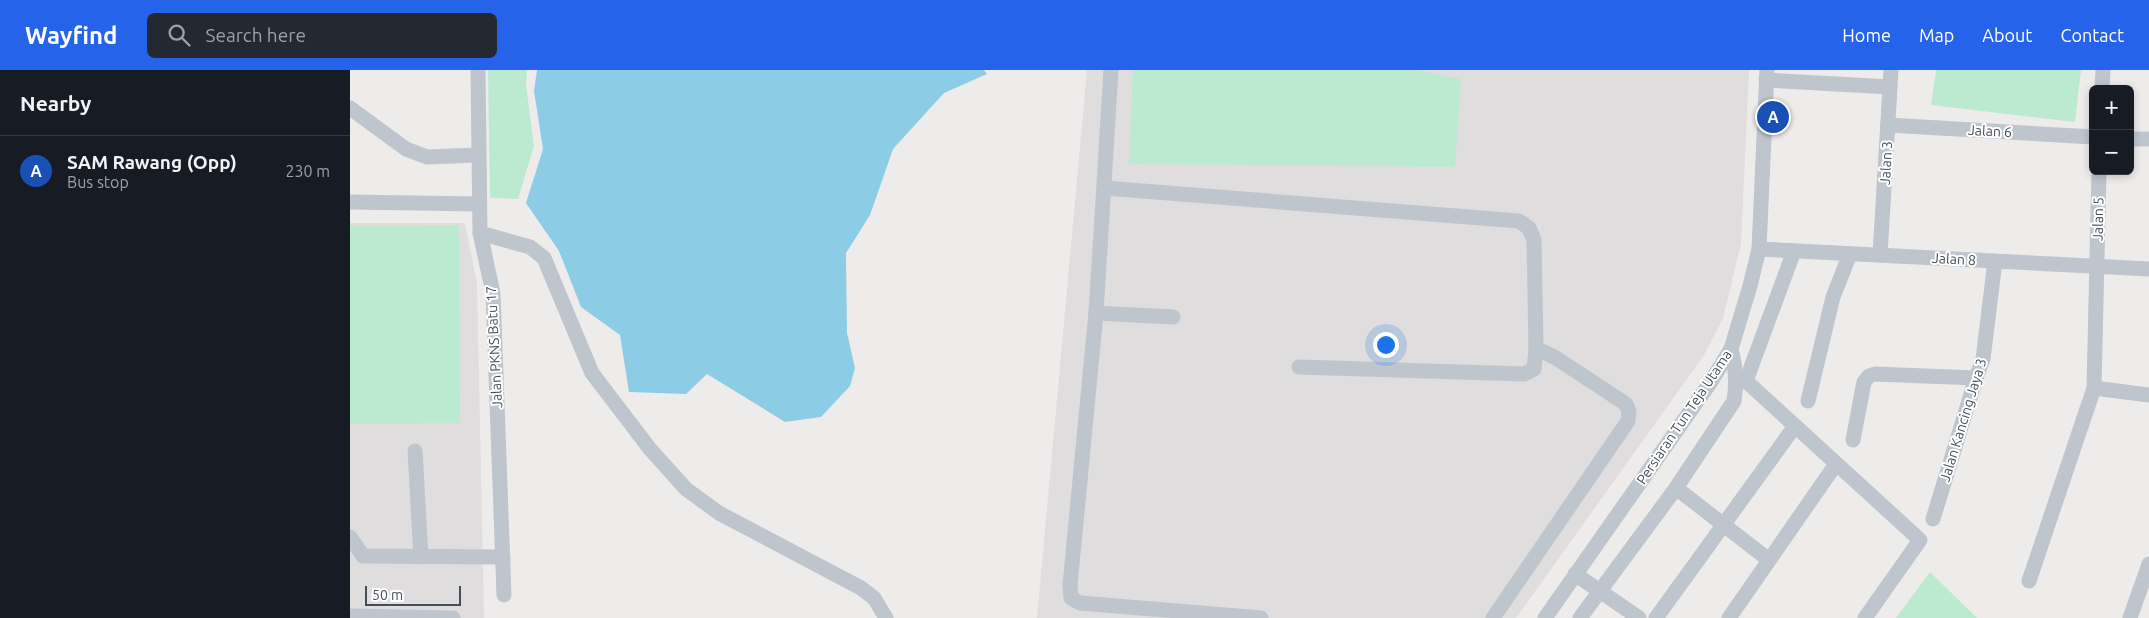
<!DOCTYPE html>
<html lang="en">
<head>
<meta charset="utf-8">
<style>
	body { margin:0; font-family:Ubuntu,sans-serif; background:#242831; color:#f1f3f6 }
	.controls { position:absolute; right:15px; top:15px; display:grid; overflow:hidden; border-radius:8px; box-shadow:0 2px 8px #0003 }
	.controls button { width:45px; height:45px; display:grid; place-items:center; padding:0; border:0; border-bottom:1px solid #363941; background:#171b24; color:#f1f3f6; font:25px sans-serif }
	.scale { position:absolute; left:15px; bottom:12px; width:96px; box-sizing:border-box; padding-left:5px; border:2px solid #464e57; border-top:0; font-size:14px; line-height:18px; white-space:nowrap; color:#464e57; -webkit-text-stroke:4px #fff; paint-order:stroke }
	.you { position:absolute; left:1035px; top:274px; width:18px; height:18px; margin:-12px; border:4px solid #fff; border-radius:50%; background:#1a73e8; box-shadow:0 0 0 8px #1a73e833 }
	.badge { display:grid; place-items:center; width:32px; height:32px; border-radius:50%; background:#2563eb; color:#fff; font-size:16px; font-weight:700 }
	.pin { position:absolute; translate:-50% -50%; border:2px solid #fff; box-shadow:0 1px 5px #0006 }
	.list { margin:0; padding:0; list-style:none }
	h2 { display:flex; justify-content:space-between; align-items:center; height:65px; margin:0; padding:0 20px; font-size:21px }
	h2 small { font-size:16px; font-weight:400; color:#9ea1a6 }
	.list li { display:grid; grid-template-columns:32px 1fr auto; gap:15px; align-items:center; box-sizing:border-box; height:70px; padding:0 20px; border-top:1px solid #363941 }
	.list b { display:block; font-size:19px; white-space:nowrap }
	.list p { margin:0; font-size:16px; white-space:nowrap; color:#9ea1a6 }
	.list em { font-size:16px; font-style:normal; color:#9ea1a6 }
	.icon { flex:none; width:28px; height:28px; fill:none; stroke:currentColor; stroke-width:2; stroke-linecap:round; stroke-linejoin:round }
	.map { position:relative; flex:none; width:1799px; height:548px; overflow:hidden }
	header { display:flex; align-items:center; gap:30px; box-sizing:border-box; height:70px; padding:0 25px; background:#2563eb; color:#fff }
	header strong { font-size:24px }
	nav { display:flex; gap:28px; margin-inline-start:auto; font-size:18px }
	.search { width:350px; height:45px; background:#242831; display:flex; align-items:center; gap:12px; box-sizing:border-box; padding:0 18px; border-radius:8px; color:#9ea1a6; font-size:19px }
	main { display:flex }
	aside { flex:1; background:#171b24 }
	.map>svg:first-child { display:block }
	.education { fill:#dfdddd }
	.green { fill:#bcead0 }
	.water { fill:#8ccce4 }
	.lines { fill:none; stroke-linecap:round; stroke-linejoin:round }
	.minor { stroke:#bec5cd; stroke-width:15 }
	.labels { text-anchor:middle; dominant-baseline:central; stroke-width:4; stroke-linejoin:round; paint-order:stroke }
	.street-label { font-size:14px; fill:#464e57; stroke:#fff }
</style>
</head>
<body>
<header>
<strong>Wayfind</strong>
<div class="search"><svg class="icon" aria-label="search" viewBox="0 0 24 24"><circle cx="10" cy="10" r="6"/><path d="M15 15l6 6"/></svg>Search here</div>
<nav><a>Home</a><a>Map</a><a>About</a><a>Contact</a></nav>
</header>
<main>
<aside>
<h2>Nearby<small></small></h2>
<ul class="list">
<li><span class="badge" style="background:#1a4fb4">A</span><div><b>SAM Rawang (Opp)</b><p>Bus stop</p></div><em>230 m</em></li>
</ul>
</aside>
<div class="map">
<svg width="1799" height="548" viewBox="0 0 1799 548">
	<rect width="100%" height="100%" fill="#eeeceb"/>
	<!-- education -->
	<g class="education">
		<path d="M737,0h662l-8,174 -18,74 -19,37 -188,263h-479z"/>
		<path d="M0,153h115l12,61 7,334h-134z"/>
	</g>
	<!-- green -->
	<g class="green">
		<path d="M138,0h39l-1,15 8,61 -16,53 -28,-1z"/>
		<path d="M783,0h284l44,9 -6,88 -326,-3z"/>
		<path d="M1586,0h145l-6,52 -144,-17z"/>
		<path d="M109,155l1,198 -110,1v-198z"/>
		<path d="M1580,502l47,46h-81z"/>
	</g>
	<!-- water -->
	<path class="water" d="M187,0h447l3,4 -43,19 -51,56 -23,66 -24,38 1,80 8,35 -5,18 -29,31 -36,5 -78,-48 -21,20 -57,-2 -9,-57 -39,-28 -22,-56 -33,-48 17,-54 -9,-58z"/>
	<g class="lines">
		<!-- minor -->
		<g class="minor">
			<path d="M128,0l2,163 13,60 11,302"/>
			<path d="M761,0l-15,243 -26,272 1,13 9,5 181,15"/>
			<path d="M1416,10l124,7"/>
			<path d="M1752,19l1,-19"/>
			<path d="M0,38l56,41 21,8 51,-2"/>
			<path d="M1538,55l205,12"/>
			<path d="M1780,69h19"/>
			<path d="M755,118l414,33 10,7 5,12 2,108 20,10 70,46 3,7 -1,10 -135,197"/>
			<path d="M0,132l129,2"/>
			<path d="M130,163l50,14 14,11 48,115 58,76 36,40 33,24 142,75 13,10 12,20"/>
			<path d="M1409,179l390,20"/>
			<path d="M1530,185l11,-185"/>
			<path d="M746,243l77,4"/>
			<path d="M949,297l225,7 10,-5 2,-21"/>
			<path d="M1396,311l174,159 -55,78"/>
			<path d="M1396,311l48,-130"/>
			<path d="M1744,318l55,7"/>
			<path d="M1458,331l25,-104 17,-43"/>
			<path d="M1503,370l11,-58 5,-6 6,-2 101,4"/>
			<path d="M65,381l6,106"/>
			<path d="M1326,418l93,72"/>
			<path d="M1583,449l43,-141 7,-19 12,-98"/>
			<path d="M0,467l13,19 140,1"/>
			<path d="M1225,504l64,44"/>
			<path d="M1679,511l65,-193 5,-217"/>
			<path d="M0,546l103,2"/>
			<path d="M1195,548l165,-235 21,-34 19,-63 9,-37 8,-179"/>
			<path d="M1230,548l96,-130 58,-87c3,-19 2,-34 -3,-52"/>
			<path d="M1306,548l139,-192"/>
			<path d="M1379,548l107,-154"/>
			<path d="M1780,548l19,-54"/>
		</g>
	</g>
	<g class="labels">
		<!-- street labels -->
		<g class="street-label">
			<text transform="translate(1640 61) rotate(3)">Jalan 6</text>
			<text transform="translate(1536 93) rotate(-87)">Jalan 3</text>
			<text transform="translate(1748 149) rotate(-89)">Jalan 5</text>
			<text transform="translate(1604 189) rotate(3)">Jalan 8</text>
			<text transform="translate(144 277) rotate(-93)">Jalan PKNS Batu 17</text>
			<text transform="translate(1334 347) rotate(-56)">Persiaran Tun Teja Utama</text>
			<text transform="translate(1613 350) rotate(-73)">Jalan Kancing Jaya 3</text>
		</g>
	</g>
</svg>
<div class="controls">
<button>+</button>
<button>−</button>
</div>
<div class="scale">50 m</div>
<div class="you"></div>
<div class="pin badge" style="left:1423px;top:47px;background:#1a4fb4">A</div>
</div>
</main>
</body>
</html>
